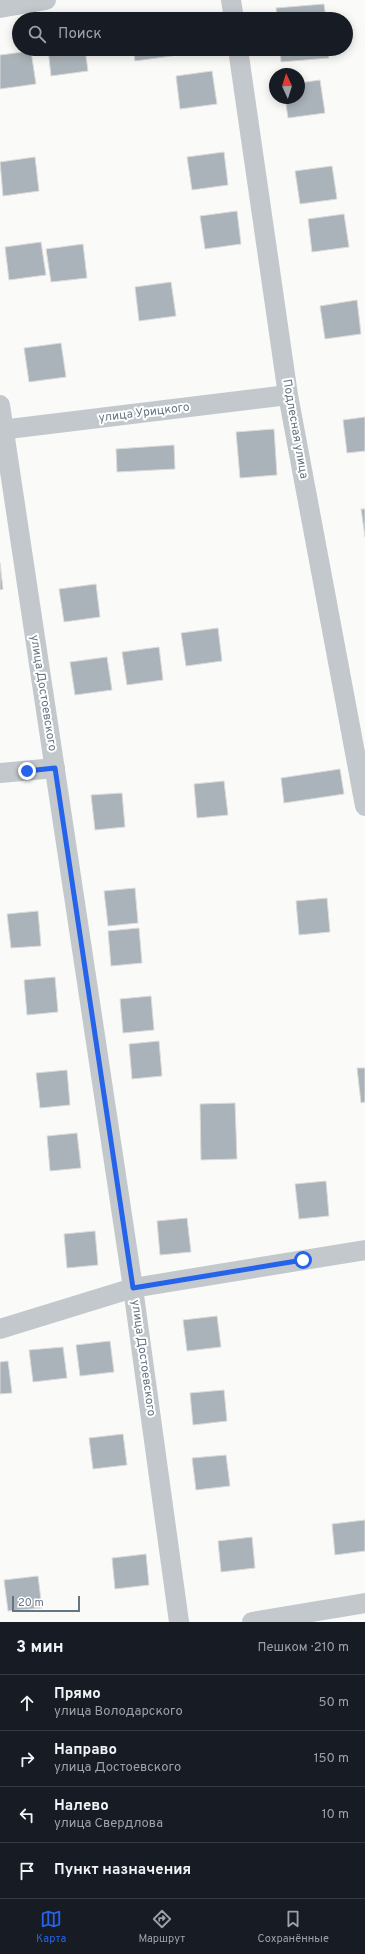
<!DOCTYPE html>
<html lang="ru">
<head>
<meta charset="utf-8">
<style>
	body { margin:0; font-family:Overpass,sans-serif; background:#20242c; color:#f1f3f6 }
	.compass { position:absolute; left:269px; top:68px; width:36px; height:36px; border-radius:50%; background:#171b24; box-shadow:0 2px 10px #0003; rotate:356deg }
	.scale { position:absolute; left:12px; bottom:10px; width:68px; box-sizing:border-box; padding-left:4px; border:2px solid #657683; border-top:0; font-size:11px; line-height:14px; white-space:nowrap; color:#657683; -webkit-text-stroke:3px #fff; paint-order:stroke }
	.stop { position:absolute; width:12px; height:12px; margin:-9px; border:3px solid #2563eb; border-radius:50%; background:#fff }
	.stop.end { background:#2563eb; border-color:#fff; box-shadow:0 1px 4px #0008 }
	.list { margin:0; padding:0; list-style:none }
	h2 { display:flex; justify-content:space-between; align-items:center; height:52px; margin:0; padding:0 16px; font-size:17px }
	h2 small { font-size:13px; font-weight:400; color:#9ea1a6 }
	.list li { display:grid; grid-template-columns:26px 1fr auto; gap:12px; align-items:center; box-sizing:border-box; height:56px; padding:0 16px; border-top:1px solid #363941 }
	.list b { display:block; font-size:15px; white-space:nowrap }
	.list p { margin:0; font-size:13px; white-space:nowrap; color:#9ea1a6 }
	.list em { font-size:13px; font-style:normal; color:#9ea1a6 }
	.icon { flex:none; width:22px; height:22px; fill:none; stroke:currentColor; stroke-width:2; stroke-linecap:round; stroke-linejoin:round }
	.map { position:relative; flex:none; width:365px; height:1622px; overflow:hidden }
	.search { position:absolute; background:#171b24; box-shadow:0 2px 10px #0003; left:12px; right:12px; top:12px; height:44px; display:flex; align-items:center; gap:10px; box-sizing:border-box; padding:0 14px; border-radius:22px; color:#9ea1a6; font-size:15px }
	.sheet { height:276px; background:#171b24 }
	nav { display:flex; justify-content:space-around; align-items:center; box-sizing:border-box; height:56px; border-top:1px solid #363941; background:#171b24; font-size:11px; color:#9ea1a6 }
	nav a { display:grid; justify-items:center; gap:2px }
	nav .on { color:#2563eb }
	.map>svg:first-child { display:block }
	.building { fill:#aab3b9; stroke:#dcdcda }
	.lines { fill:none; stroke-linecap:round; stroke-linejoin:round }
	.street { stroke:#c3c8cc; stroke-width:20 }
	.route { stroke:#2563eb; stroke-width:5 }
	.labels { text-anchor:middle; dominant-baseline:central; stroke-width:4; stroke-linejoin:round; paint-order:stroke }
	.street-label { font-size:12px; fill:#657683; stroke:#fff }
</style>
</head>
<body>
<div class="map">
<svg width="365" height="1622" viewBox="0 0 365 1622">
	<rect width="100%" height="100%" fill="#fafaf8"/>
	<!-- building -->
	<g class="building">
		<path d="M324,4l2,15h-49l-1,-11z"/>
		<path d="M48,49h37l3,22 -37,5z"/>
		<path d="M133,49h38l1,7 -37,5z"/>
		<path d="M280,49h48l1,9 -48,4z"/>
		<path d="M31,51l5,33 -36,5v-34z"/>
		<path d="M212,71l5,33 -37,5 -4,-33z"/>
		<path d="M320,80l5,33 -37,5 -3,-20h14v-15z"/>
		<path d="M224,152l4,33 -36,5 -5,-33z"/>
		<path d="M35,157l4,34 -36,5 -3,-34z"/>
		<path d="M332,166l5,33 -37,5 -5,-33z"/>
		<path d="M237,211l4,33 -36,5 -5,-33z"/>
		<path d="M344,214l5,33 -37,5 -4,-33z"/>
		<path d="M41,242l5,33 -37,5 -4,-33z"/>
		<path d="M83,244l4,34 -36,4 -5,-33z"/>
		<path d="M171,282l5,34 -37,5 -4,-34z"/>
		<path d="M357,300l4,34 -36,5 -5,-33z"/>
		<path d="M61,343l5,34 -37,5 -5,-34z"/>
		<path d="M365,417v34l-18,2 -4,-33z"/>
		<path d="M274,429l3,46 -37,3 -4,-46z"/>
		<path d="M174,445l1,24 -58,3 -1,-23z"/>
		<path d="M361,509h4v28z"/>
		<path d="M0,563l3,26 -3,1z"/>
		<path d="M96,584l4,33 -36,5 -5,-33z"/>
		<path d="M218,628l4,33 -36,5 -5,-33z"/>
		<path d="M159,647l4,33 -36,5 -5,-33z"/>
		<path d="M107,657l5,33 -37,5 -5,-33z"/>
		<path d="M340,769l4,25 -60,9 -3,-25z"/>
		<path d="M224,781l4,34 -31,3 -3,-34z"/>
		<path d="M122,793l3,34 -30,3 -4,-35z"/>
		<path d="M135,888l3,35 -30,3 -4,-35z"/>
		<path d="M327,898l3,34 -31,3 -3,-34z"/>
		<path d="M38,911l3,35 -30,2 -4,-34z"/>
		<path d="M139,928l3,35 -31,3 -3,-35z"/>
		<path d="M55,977l3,35 -31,3 -3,-35z"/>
		<path d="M151,996l3,34 -31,3 -3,-34z"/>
		<path d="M159,1041l3,35 -30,3 -3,-35z"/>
		<path d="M357,1068h8v34l-4,1z"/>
		<path d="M67,1070l3,35 -30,3 -4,-35z"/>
		<path d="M235,1103l2,56 -36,1 -1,-56z"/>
		<path d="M77,1133l4,35 -31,3 -3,-35z"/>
		<path d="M326,1181l3,35 -30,3 -4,-35z"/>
		<path d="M187,1218l4,34 -31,3 -3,-34z"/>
		<path d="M95,1231l3,34 -31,3 -3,-34z"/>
		<path d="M217,1316l4,31 -34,4 -4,-31z"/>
		<path d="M110,1341l4,31 -34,4 -4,-31z"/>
		<path d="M63,1347l4,31 -34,4 -4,-32z"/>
		<path d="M8,1361l4,32 -12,1v-32z"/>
		<path d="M224,1390l3,31 -34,4 -3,-32z"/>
		<path d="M123,1434l4,31 -34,4 -4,-31z"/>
		<path d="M226,1455l4,31 -34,4 -4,-32z"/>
		<path d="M365,1520v31l-30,4 -3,-31z"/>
		<path d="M252,1537l3,31 -34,4 -3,-31z"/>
		<path d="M146,1554l3,31 -34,4 -3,-31z"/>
		<path d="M38,1576l4,32 -34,3 -4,-31z"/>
	</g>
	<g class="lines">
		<!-- street -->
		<g class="street">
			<path d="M231,0l3,19"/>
			<path d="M0,8l46,-8"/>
			<path d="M238,49l50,346 77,411"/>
			<path d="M0,405l133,883 46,334"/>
			<path d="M0,430l288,-35"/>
			<path d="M0,773l55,-5"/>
			<path d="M0,1329l133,-41 232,-38"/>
			<path d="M252,1622l113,-19"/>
		</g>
	</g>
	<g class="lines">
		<!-- route -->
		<path class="route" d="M27,771l28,-3 78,520 170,-28"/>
	</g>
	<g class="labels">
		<!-- street labels -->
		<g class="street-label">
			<text transform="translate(144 413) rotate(-7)">улица Урицкого</text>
			<text transform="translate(295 429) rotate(80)">Подлесная улица</text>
			<text transform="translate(43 693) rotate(81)">улица Достоевского</text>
			<text transform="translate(143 1358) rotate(82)">улица Достоевского</text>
		</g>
	</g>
</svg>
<svg class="compass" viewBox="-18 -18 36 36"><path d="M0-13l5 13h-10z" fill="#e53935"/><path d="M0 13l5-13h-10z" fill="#9ea1a6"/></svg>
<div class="scale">20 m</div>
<div class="stop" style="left:303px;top:1260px"></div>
<div class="stop end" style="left:27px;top:771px"></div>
<div class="search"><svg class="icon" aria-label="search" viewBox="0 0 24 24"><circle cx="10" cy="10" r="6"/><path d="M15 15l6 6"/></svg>Поиск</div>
</div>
<section class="sheet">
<h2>3 мин<small>Пешком · 210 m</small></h2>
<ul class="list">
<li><svg class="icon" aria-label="ahead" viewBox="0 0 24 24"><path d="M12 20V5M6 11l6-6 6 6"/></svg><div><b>Прямо</b><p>улица Володарского</p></div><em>50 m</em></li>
<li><svg class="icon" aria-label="right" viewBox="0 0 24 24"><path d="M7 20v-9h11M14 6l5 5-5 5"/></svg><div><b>Направо</b><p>улица Достоевского</p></div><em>150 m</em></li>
<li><svg class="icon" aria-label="left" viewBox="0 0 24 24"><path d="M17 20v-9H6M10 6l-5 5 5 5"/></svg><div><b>Налево</b><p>улица Свердлова</p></div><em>10 m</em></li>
<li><svg class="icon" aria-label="arrive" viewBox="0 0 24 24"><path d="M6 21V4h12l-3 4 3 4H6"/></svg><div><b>Пункт назначения</b></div></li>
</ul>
</section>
<nav>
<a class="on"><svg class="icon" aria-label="map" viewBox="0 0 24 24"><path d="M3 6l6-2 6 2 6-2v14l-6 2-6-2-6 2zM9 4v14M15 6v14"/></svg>Карта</a>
<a><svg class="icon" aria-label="directions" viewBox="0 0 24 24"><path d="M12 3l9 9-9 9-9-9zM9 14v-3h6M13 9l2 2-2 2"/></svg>Маршрут</a>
<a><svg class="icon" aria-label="saved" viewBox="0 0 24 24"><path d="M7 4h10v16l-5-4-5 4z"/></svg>Сохранённые</a>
</nav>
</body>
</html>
